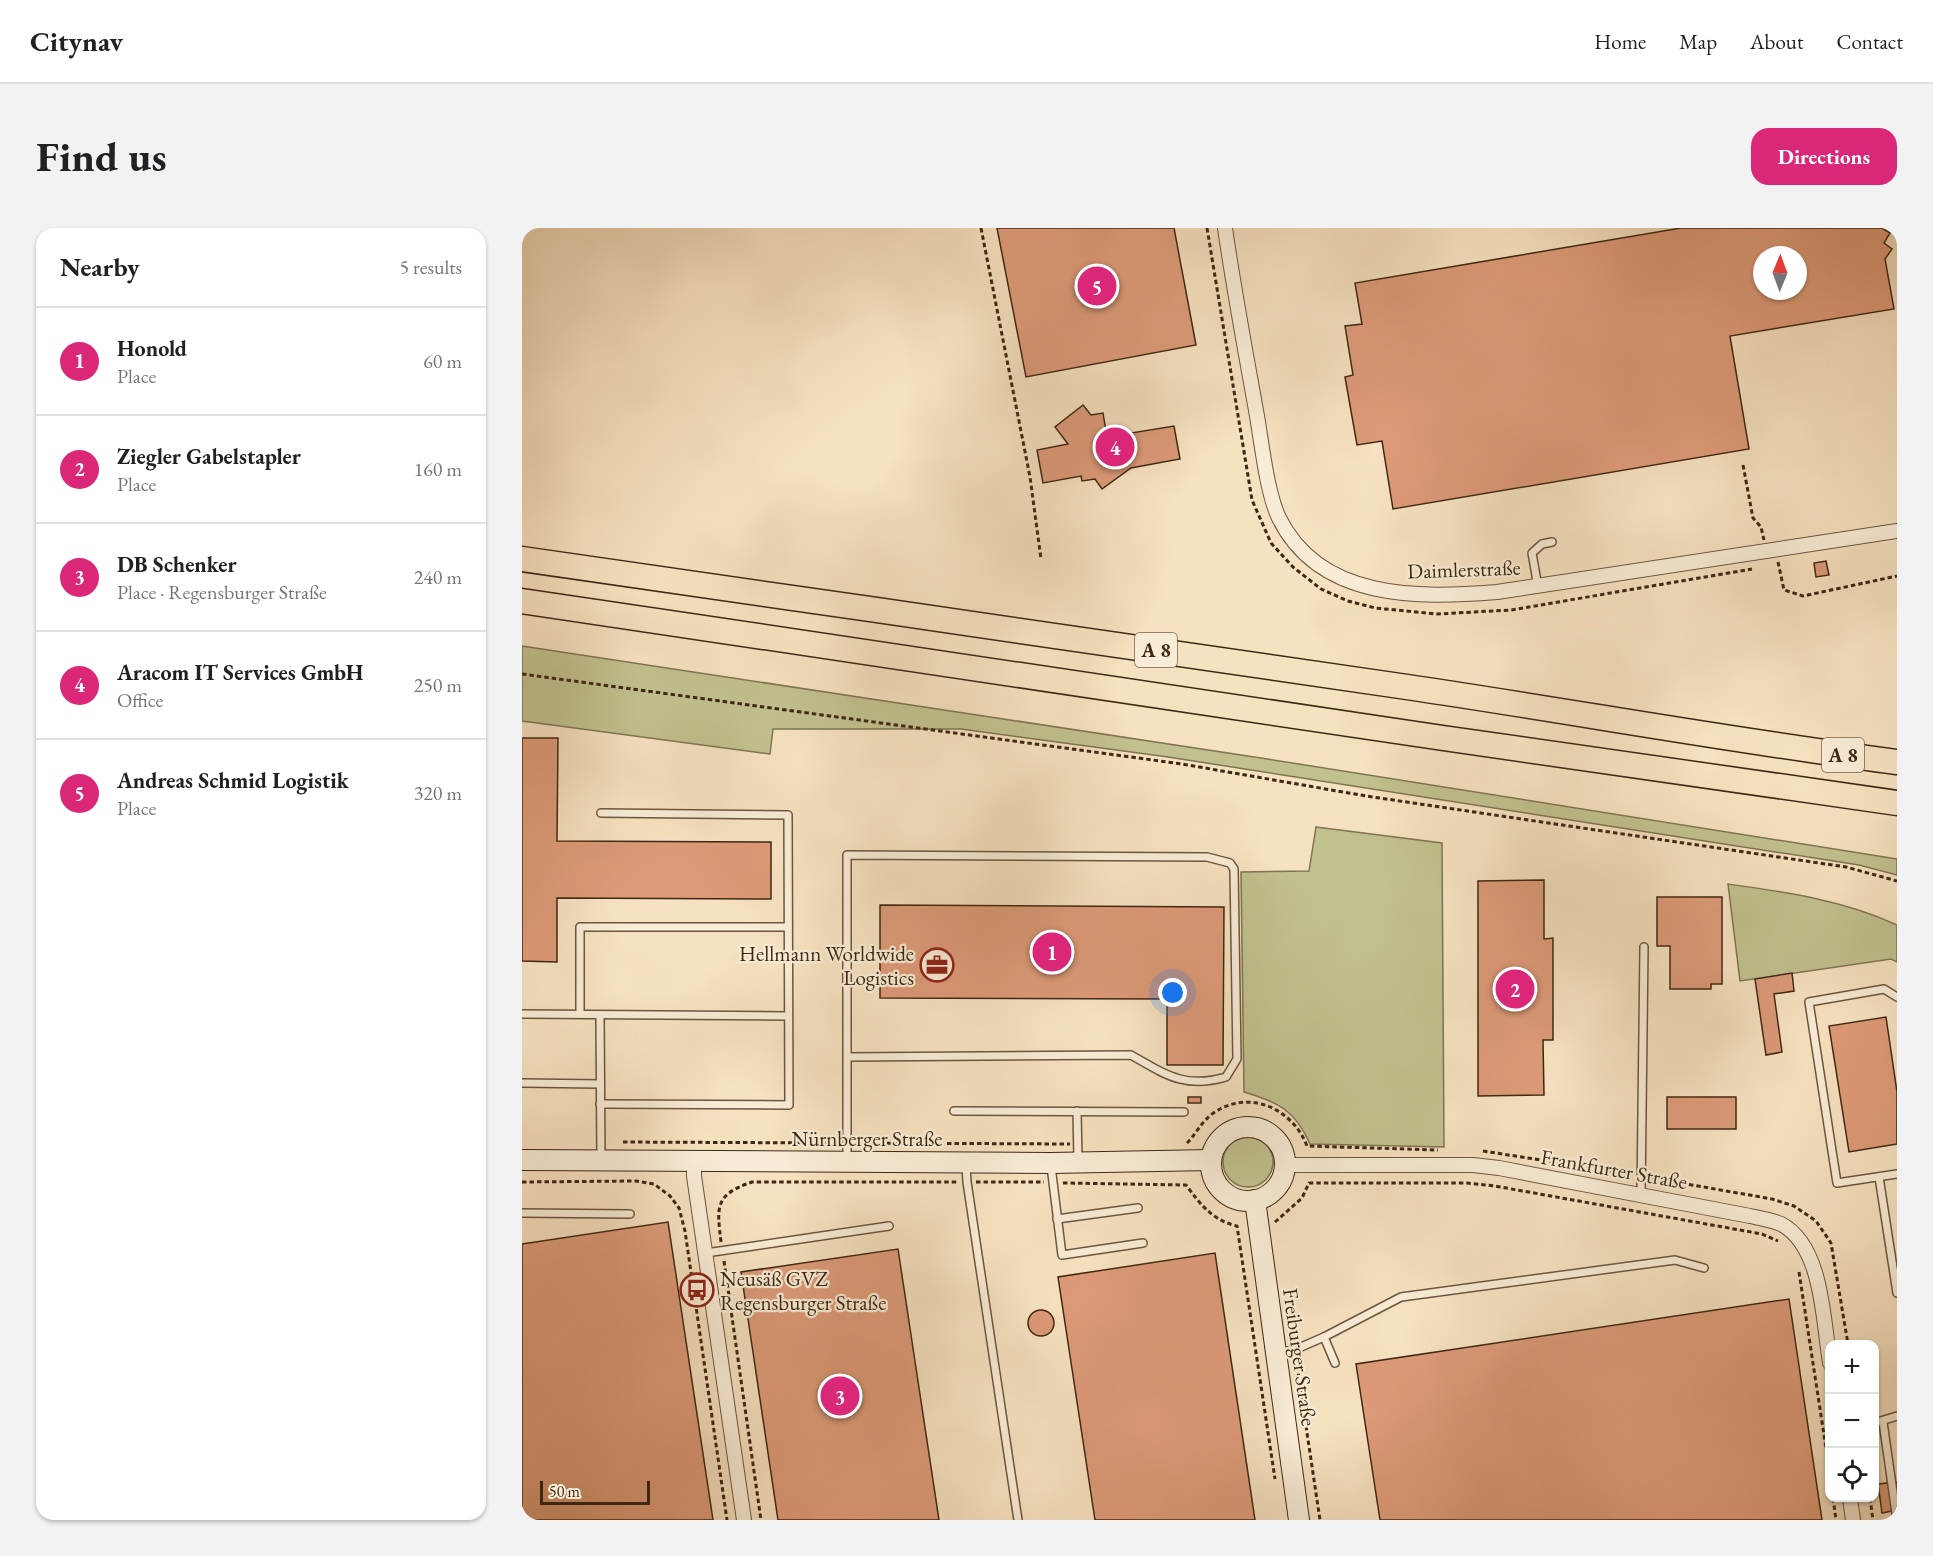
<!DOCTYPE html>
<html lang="en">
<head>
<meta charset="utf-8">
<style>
	body { margin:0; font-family:"EB Garamond",serif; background:#f2f2f2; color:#202124 }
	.controls { position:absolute; right:18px; bottom:18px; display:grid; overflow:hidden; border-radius:12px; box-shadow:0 2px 4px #0004 }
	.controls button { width:54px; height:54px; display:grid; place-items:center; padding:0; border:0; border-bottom:2px solid #e0e0e0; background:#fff; color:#202124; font:30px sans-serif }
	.compass { position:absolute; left:1231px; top:18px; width:54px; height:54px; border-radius:50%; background:#fff; box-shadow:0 2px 4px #0004; rotate:1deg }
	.scale { position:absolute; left:18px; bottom:15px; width:110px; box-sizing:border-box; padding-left:6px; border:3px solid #3e2713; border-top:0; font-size:16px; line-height:21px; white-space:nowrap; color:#3e2713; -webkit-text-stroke:4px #f9ecd6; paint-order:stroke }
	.you { position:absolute; left:651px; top:765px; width:21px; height:21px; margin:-15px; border:4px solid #fff; border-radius:50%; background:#1a73e8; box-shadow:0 0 0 9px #1a73e833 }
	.badge { display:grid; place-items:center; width:39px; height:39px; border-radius:50%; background:#db2777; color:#fff; font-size:20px; font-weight:700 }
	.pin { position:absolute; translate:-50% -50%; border:3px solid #fff; box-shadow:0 2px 6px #0006 }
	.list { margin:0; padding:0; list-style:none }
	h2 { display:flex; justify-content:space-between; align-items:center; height:78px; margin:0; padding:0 24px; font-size:26px }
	h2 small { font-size:20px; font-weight:400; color:#757577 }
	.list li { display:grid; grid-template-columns:39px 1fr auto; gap:18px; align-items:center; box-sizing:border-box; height:108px; padding:0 24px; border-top:2px solid #e0e0e0 }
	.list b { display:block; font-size:22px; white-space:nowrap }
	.list p { margin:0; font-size:20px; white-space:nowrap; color:#757577 }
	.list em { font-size:20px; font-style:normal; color:#757577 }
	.icon { flex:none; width:33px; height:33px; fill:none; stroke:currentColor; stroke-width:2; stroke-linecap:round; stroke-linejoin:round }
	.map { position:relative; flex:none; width:1375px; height:1292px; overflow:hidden; border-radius:18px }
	header { display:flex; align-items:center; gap:36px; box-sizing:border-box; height:84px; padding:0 30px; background:#fff; border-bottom:2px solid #e0e0e0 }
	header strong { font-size:28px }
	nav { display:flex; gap:33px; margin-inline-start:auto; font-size:21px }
	.intro { display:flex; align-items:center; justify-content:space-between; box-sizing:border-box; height:144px; padding:0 36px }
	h1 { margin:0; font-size:42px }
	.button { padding:15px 27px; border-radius:18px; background:#db2777; color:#fff; font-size:21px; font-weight:700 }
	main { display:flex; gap:36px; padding:0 36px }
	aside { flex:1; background:#fff; border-radius:18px; box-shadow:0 2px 4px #0004 }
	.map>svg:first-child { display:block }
	.green { fill:#c1c18f; stroke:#807451; stroke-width:1.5 }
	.building { fill:#dd9a78; stroke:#3e2713; stroke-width:1.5; fill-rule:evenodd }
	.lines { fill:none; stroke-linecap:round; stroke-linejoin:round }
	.lane-casing { stroke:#6c563e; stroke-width:10 }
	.street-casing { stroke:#6c563e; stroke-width:16 }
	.secondary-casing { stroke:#3e2713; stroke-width:22 }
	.highway-casing { stroke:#3e2713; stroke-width:27 }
	.path { stroke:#3e2713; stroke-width:3; stroke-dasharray:4.5 3; stroke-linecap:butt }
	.lane { stroke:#f9ecd6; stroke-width:7 }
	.street { stroke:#f9ecd6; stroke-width:14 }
	.secondary { stroke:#f9ecd6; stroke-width:20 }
	.highway { stroke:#f6e1c0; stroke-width:24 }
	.labels { text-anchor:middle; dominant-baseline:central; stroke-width:4.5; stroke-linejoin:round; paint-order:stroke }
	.shield { fill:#f9ecd6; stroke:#76624e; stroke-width:1.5 }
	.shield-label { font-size:20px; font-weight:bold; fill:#3e2713 }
	.street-label { font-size:21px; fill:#3e2713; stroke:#f9ecd6 }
	.poi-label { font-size:21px; fill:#3e2713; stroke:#f9ecd6; text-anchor:end }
</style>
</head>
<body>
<header>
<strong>Citynav</strong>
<nav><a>Home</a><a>Map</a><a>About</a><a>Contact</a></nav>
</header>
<div class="intro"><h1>Find us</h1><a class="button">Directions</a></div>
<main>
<aside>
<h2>Nearby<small>5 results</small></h2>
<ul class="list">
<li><span class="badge">1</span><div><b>Honold</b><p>Place</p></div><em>60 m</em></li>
<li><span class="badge">2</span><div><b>Ziegler Gabelstapler</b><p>Place</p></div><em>160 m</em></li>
<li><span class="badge">3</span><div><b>DB Schenker</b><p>Place · Regensburger Straße</p></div><em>240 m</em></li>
<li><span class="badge">4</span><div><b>Aracom IT Services GmbH</b><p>Office</p></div><em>250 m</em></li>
<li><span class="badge">5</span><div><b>Andreas Schmid Logistik</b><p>Place</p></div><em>320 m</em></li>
</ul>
</aside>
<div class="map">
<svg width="1375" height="1292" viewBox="0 0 1375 1292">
	<rect width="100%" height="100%" fill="#f6e1c0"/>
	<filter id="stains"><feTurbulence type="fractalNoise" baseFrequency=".00333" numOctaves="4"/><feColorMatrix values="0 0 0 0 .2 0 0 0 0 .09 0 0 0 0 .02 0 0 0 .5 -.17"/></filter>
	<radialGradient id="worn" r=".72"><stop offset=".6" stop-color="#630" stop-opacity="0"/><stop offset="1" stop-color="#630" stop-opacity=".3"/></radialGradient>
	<!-- green -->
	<g class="green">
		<path d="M0,418l739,112 636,101v16l-38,-10 -691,-108 -207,-28h-188l-3,25 -248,-33z"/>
		<path d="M794,599l126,16 2,304 -134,-3c-15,-34 -32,-42 -66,-52l-3,-220 68,-1z"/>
		<path d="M1206,656c57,8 116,16 169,41v37l-6,-3 -151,22z"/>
		<circle cx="726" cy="934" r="25"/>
	</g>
	<!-- building -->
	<g class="building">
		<path d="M475,0h177l22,117 -170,32z"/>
		<path d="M1159,0h201l8,5 -6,10 8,6 -7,10 9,50 -164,27 19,113 -356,60 -11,-68 -25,4 -12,-68 8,-2 -8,-49 17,-2 -7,-41zM1240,27h36v36h-36z"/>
		<path d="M561,177l8,10 12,-2 4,24 67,-11 6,33 -49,9 -29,21 -7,-10 -13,2 -1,-5 -38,7 -6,-33 31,-6 -13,-17z"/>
		<path d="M1304,333l3,14 -13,2 -2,-14z"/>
		<path d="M0,510h36l-1,103 214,1v57l-214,-1v64l-35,-1z"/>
		<path d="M1022,652v59l9,-1v102h-10l1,55 -66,1v-215z"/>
		<path d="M1135,669h65v87h-11v5h-41v-43h-13z"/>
		<path d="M358,677l344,2 -1,158h-56v-66l-287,-1z"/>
		<path d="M1270,745l2,18 -20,3 8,58 -16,3 -11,-76z"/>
		<path d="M1364,789l11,75v52l-48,8 -20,-126z"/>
		<rect x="666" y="869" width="13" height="6"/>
		<rect x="1145" y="869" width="69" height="32"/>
		<path d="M146,994l45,298h-191v-276z"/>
		<path d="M376,1021l41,271h-161l-37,-248z"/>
		<path d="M693,1025l40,267h-160l-37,-243z"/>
		<path d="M1267,1071l33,221h-442l-24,-156z"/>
		<circle cx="519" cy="1095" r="13"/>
		<path d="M1375,1254v28l-15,3 -4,-29z"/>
	</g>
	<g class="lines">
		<!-- lane casing -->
		<g class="lane-casing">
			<g id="lane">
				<path d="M1016,359l-6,-34 10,-9 10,-2"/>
				<path d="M1375,769l-13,-8 -75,13 28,181 60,-9"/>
				<path d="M0,786l266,2"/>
				<path d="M58,786v-87h208"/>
				<path d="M78,787l1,144"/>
				<path d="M0,855l78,1"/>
				<path d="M78,876l189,1 -1,-290 -187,-2"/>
				<path d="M432,883l230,1"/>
				<path d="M555,883l1,49"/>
				<path d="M325,932v-305l360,2 23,6 4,6 3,190 -11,18c-41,12 -60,-2 -95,-22l-283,2"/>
				<path d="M444,937l1,17 51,338"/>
				<path d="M529,938l11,89 81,-12"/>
				<path d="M1357,949l18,116"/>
				<path d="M1119,967l3,-248"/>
				<path d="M0,985l108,1"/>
				<path d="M535,991l81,-11"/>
				<path d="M184,1025l183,-27"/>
				<path d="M802,1109l11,26"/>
				<path d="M755,1125l17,-3 30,-13 77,-40 274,-37 29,8"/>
				<path d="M1361,1194l14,98"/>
				<path d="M1352,1195l23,-7"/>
			</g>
		</g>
		<!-- street casing -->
		<g class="street-casing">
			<g id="street">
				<path d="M703,0c9,63 21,126 32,188 5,29 10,77 22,102 41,83 140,80 218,74l400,-61"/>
				<path d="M172,933v15l50,344"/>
				<path d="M763,937h188l26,3 251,48c9,2 22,4 31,8 42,22 42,97 49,139"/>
				<path d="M1328,1270l3,22"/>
			</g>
		</g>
		<!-- secondary casing -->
		<g class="secondary-casing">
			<g id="secondary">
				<circle cx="726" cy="936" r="37"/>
				<path d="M0,932l529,3 160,-3"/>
				<path d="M733,972l44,320"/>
			</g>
		</g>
		<!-- highway casing -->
		<g class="highway-casing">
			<g id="highway">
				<path d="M0,331c295,43 590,84 885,128 163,24 326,54 490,75"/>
				<path d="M0,373l921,137 454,65"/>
			</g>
		</g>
		<!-- path -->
		<g class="path">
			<path d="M459,0l49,249 11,82"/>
			<path d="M685,0l45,272 19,43 22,24 28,22 27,12 27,7 62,6 74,-4 241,-41"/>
			<path d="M1221,237l10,53 8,9 3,13"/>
			<path d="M1256,334l6,28 19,6 94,-20"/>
			<path d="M0,446l660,90 184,32 480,71 51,14"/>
			<path d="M101,914l216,1"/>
			<path d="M335,915l213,1"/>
			<path d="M665,915c10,-10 15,-23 28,-31 35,-23 78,-3 92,34l131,4"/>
			<path d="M961,923l148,23"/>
			<path d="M1130,950l120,21 22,7 22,15 15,22 17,101"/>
			<path d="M0,954l114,-1 18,3 16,12 9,12 6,23 42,289"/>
			<path d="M454,954h68"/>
			<path d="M541,955l123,2c15,20 26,35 51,41l38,253"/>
			<path d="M753,994l27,-24 7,-15h158l28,3 267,48 16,7"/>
			<path d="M199,1014c-4,-35 -7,-47 31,-60h205"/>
			<path d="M202,1033l37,259"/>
			<path d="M1277,1044l31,202"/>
			<path d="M774,1131l24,161"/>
			<path d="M1311,1270l3,22"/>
			<path d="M1348,1270l3,22"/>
		</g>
		<!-- lane -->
		<use href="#lane" class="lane"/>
		<!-- street -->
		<use href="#street" class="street"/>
		<!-- secondary -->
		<use href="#secondary" class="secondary"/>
		<!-- highway -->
		<use href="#highway" class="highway"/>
	</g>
	<!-- icons -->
	<defs>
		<g id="office-ring" transform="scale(1.725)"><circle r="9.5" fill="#f9ecd6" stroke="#8f2418" stroke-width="1.5"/><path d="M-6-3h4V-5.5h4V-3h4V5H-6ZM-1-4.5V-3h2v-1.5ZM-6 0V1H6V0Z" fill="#8f2418"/></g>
		<g id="bus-ring" transform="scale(1.725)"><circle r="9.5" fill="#f9ecd6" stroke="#8f2418" stroke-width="1.5"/><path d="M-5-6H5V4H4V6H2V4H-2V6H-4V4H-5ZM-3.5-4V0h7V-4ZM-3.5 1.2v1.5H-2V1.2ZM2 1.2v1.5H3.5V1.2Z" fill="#8f2418"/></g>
	</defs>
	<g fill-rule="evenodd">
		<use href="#office-ring" x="415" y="737"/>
		<use href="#bus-ring" x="175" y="1062"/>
	</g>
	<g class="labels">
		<!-- shield labels -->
		<g class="shield">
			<rect x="613" y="405" width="42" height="34" rx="4.5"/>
			<rect x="1300" y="510" width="42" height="34" rx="4.5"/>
		</g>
		<g class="shield-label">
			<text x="634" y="422">A 8</text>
			<text x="1321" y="527">A 8</text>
		</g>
		<!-- street labels -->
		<g class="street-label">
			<text transform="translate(942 341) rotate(-2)">Daimlerstraße</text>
			<text x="345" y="910">Nürnberger Straße</text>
			<text transform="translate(1092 941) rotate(10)">Frankfurter Straße</text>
			<text transform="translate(778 1129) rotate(82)">Freiburger Straße</text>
		</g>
		<!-- poi labels -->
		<g class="poi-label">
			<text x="392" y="725">Hellmann Worldwide<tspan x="392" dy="24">Logistics</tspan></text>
			<text x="198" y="1050" text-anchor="start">Neusäß GVZ<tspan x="198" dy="24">Regensburger Straße</tspan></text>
		</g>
	</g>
	<rect width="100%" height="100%" filter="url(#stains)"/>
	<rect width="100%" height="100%" fill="url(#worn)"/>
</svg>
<div class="controls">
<button>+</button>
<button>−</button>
<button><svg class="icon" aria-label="locate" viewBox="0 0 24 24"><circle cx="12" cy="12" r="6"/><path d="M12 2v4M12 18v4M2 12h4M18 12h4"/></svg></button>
</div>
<svg class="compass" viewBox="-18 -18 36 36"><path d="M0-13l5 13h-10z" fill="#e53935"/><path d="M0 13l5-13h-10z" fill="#757577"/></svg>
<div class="scale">50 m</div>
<div class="you"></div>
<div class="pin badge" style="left:530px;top:724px">1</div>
<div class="pin badge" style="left:993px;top:761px">2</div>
<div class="pin badge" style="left:318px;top:1168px">3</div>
<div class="pin badge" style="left:593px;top:219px">4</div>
<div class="pin badge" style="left:575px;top:58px">5</div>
</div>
</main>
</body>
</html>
